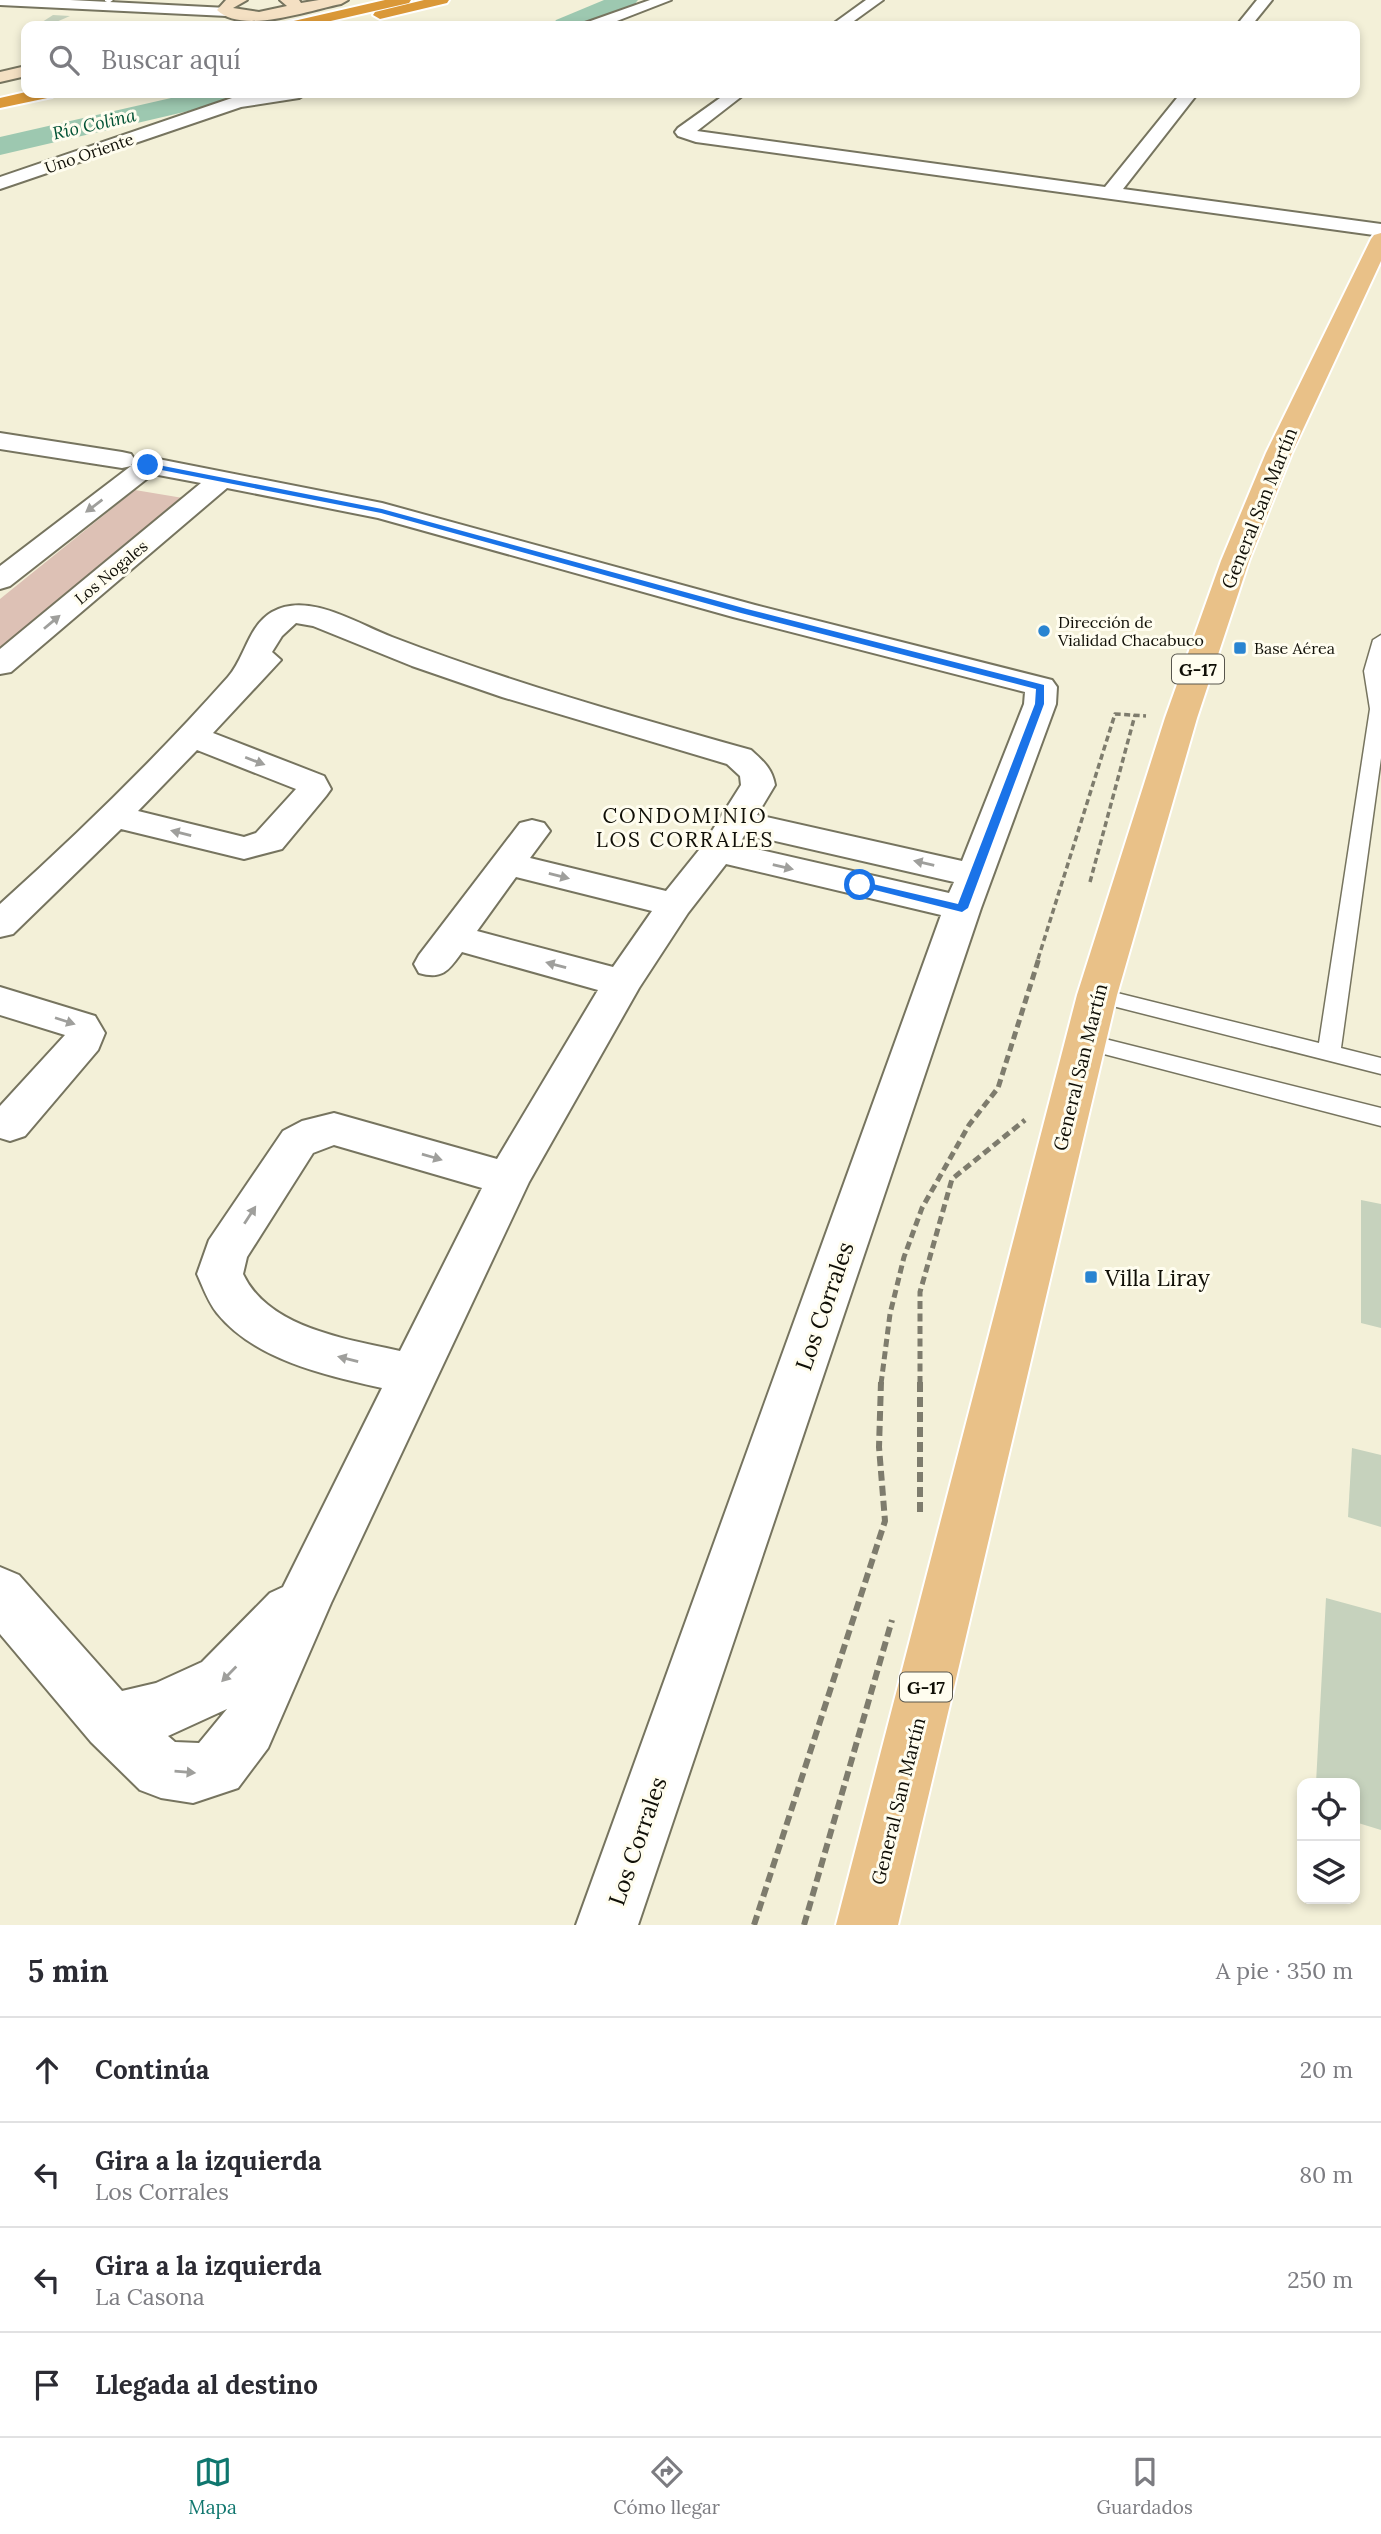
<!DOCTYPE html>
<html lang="es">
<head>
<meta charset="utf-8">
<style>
	body { margin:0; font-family:Lora,serif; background:#f7f7f7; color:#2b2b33 }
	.controls { position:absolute; right:21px; bottom:21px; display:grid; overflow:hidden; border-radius:14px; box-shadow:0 4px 10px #0003 }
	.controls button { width:63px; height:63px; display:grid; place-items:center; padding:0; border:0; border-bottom:2px solid #e1e1e2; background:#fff; color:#2b2b33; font:35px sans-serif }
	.stop { position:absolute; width:21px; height:21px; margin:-16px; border:5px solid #1a73e8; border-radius:50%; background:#fff }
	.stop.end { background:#1a73e8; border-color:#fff; box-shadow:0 2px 7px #0008 }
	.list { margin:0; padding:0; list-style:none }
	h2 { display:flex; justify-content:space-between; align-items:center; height:91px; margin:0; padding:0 28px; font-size:30px }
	h2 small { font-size:23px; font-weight:400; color:#7c7c81 }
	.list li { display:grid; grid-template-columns:46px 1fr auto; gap:21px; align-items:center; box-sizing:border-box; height:105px; padding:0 28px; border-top:2px solid #e1e1e2 }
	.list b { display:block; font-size:26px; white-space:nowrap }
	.list p { margin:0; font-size:23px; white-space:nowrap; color:#7c7c81 }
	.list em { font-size:23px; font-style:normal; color:#7c7c81 }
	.icon { flex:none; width:38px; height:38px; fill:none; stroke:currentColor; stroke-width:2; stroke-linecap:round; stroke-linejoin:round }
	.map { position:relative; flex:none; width:1381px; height:1925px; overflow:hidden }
	.search { position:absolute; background:#fff; box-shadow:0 4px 10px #0003; left:21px; right:21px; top:21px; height:77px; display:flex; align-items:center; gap:18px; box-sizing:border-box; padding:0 24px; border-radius:14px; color:#7c7c81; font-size:26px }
	.sheet { height:511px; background:#fff }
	nav { display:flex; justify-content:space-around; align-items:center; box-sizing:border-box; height:98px; border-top:2px solid #e1e1e2; background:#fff; font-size:19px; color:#7c7c81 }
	nav a { display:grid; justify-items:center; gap:4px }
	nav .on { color:#0f766e }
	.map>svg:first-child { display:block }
	.green { fill:#ddc1b5 }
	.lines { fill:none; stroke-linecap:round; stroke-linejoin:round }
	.river { fill:#9dc8b0; fill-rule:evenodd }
	.building { fill:#c6d2bd }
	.lane-casing { stroke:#76745f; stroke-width:3 }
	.street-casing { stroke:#76745f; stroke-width:4 }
	.secondary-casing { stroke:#76745f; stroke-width:4 }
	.primary-casing { stroke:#fff; stroke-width:4 }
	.highway-casing { stroke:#fff; stroke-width:4 }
	.path-far2 { stroke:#7e7c6d; stroke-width:3.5; stroke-dasharray:6 3.5; stroke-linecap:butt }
	.path-far1 { stroke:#7e7c6d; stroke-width:5; stroke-dasharray:8 4.5; stroke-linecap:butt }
	.path { stroke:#7e7c6d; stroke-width:6; stroke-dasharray:10 5; stroke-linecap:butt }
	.lane { fill:#fff; fill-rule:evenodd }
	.street { fill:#fff; fill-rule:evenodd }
	.secondary { fill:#f4e0c3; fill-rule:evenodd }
	.primary { fill:#e9c188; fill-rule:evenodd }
	.highway { fill:#da9838; fill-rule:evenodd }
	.oneway { fill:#9f9f9c }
	.route { fill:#1a73e8 }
	.poi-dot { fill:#2984d1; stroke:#fffdef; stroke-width:2.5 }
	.labels { text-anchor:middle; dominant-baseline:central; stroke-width:6; stroke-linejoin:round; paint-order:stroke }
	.far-street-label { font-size:16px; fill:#100f07; stroke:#fffdef }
	.far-poi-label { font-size:16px; fill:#100f07; stroke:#fffdef; text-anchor:start }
	.far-water-label { font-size:18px; font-style:italic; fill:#015235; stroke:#fffdef }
	.shield { fill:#fffdef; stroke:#58564d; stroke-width:2 }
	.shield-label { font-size:18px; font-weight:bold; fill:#100f07 }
	.street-label { font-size:19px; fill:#100f07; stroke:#fffdef }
	.neighbourhood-label { font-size:21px; letter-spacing:2px; fill:#100f07; stroke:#fffdef }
	.near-poi-label { font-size:23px; fill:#100f07; stroke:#fffdef; text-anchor:start }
	.near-street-label { font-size:23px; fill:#100f07; stroke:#fffdef }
</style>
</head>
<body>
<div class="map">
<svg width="1381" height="1925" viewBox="0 0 1381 1925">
	<rect width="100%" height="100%" fill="#f3f0d8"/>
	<!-- green -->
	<path class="green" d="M135,490l48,8 -183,151v-50z"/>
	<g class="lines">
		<!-- river -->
		<g class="river">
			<path d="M604,0h34l-4,5 -48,21h-34l4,-6z"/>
			<path d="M193,93h52l-5,6 -240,56v-18z"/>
		</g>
	</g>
	<!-- building -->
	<g class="building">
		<path d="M53,15l17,1 -23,10h-11z"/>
		<path d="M1361,1200l20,4v124l-20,-5z"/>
		<path d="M1352,1448l29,7v72l-33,-10z"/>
		<path d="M1326,1598l55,15v217l-26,-8v-39h-39z"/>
	</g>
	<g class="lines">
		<!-- lane casing -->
		<g class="lane-casing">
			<g id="lane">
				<path d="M113,0l-4,3 -4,-2v-1z"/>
				<path d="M1381,635v123l-40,290 40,10v16l-292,-74 -3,-5 3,-5 8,-2 222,55 51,-334 -6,-38 9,-31z"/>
				<path d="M1085,1034l296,74v18l-304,-79 -3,-5 3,-5z"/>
			</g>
		</g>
		<!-- street casing -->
		<g class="street-casing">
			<g id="street">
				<path d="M0,0h70l157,8 7,4 -7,4 -227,-11z"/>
				<path d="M650,0h21l-67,26h-22l3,-3z"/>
				<path d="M866,0h17l-36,26h-17z"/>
				<path d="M1257,0h15l-21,26h-15z"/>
				<path d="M266,93h41l-8,5 -58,9 -241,82v-12l232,-79z"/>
				<path d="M727,93h19l-49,38 408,56 76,-94h17l-75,96 258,35v12l-685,-94 -18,-6 -3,-4 3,-4z"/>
				<path d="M0,433l122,19 9,2 4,6 -4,5 17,-8 234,46 373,102 297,75 5,7 -1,17 -75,204 -343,1017h-62l365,-1010 -215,-51 -38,49 -49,75 -110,194 -198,421 -63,145 -30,40 -45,15 -32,-5 -21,-8 -49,-48 -91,-108v-67l19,8 103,116 34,-8 46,-21 68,-69 13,-6 99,-199c-57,-13 -127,-28 -165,-75 -9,-11 -14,-26 -20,-39l12,-34 74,-109 19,-10 32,-8 163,46 101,-169 -136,-38c-13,18 -19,28 -43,21l-5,-9 5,-9 101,-132 12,-3 12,3 6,8 -20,27 136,33 37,-46 38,-60 -1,-9 -13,-12 -225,-67 -90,-31 -99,-40 -17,-3 -14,13 -10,16 9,8 -68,73 111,43 7,13 -5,7 -44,53 -38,10 -123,-30 -108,105 -13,3v-33c80,-72 157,-147 228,-227 17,-19 20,-51 44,-65 36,-21 86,12 120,25 117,45 238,79 359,113 12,11 21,18 24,35l-18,30 205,46 62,-157 1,-12 -292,-75 -355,-99 -151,-30 -216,184 -11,2v-25l201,-166 -48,-9 -143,112 -10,3v-23l131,-100 -9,2 -122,-19zM197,750l99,39 -40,44 -12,4 -106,-26zM745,834l209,48 -5,11 -210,-48zM516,877l136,34 -39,56 -136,-36zM334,1145l148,43 -82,163c-52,-12 -131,-22 -157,-77l4,-17 66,-104zM227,1709l-28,34 -24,-1 -7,-6z"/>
				<path d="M0,987l95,29 10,17 -7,17 -73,86 -15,5 -10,-3v-32l65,-71 -65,-20z"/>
			</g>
		</g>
		<!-- secondary casing -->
		<g class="secondary-casing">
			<g id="secondary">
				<path d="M226,0h21l-14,8 26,4 28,-6 -7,-6h19l2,3 18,-3h29l-7,4c-31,6 -99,31 -124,6z"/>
				<path d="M26,66v10l-26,6v-10z"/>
			</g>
		</g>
		<!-- primary casing -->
		<g class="primary-casing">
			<path id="primary" d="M1381,233v28l-89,192 -43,108 -52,157 -80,277 -219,930h-62l241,-930 88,-277 56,-157 45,-108 105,-214 3,-4z"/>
		</g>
		<!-- highway casing -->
		<g class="highway-casing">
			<g id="highway">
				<path d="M385,0h26l-2,3 -100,23h-27l3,-3z"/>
				<path d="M424,0h25l-2,3 -67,16 -7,-4 2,-3z"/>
				<path d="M26,92l28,1 -2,4 -52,11v-10z"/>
			</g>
		</g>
		<!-- path-far2 -->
		<g class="path-far2">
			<path d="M1090,882l45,-167"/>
			<path d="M1038,959l77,-245 31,2"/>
		</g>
		<!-- path-far1 -->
		<g class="path-far1">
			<path d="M881,1384l9,-70 14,-57 18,-49 47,-83 29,-37 41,-130"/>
			<path d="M920,1384v-92l32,-113 73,-59"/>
		</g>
		<!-- path -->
		<g class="path">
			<path d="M920,1382v135"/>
			<path d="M754,1925l131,-404 -6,-74 2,-65"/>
			<path d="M804,1925l88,-305"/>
		</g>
		<!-- lane -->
		<use href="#lane" class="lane"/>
		<!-- street -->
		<use href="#street" class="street"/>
		<!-- secondary -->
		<use href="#secondary" class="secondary"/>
		<!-- primary -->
		<use href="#primary" class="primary"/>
		<!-- highway -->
		<use href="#highway" class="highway"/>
	</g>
	<!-- one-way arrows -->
	<defs><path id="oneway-solid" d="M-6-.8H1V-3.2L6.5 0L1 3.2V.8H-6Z" transform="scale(1.75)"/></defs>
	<g class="oneway">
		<use href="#oneway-solid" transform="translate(94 506) rotate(143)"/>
		<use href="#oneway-solid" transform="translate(52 622) rotate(-40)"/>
		<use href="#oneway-solid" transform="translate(255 761) rotate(21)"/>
		<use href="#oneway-solid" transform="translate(181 833) rotate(-166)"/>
		<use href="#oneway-solid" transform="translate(924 863) rotate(-167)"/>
		<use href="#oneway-solid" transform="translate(783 867) rotate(13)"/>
		<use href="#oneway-solid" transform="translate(559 876) rotate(14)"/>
		<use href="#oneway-solid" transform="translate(556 965) rotate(-165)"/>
		<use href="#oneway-solid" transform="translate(65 1021) rotate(18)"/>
		<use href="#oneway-solid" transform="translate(432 1157) rotate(16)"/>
		<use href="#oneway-solid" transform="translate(250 1215) rotate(-57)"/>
		<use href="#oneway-solid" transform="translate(348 1359) rotate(-166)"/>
		<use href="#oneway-solid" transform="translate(229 1674) rotate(134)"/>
		<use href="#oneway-solid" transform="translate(185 1772) rotate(5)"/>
	</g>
	<!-- route -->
	<path class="route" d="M148,463l234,46 365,100 297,76v19l-76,204 -6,4 -107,-27 5,-4 98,23 77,-200 1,-15 -295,-76 -360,-100 -235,-46z"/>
	<!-- markers -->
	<g class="poi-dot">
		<circle cx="1044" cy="631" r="7"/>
		<rect x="1233" y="641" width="14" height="14" rx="3.5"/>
		<rect x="1084" y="1270" width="14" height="14" rx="3.5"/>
	</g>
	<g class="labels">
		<!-- far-street labels -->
		<g class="far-street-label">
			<text transform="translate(89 153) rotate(-19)">Uno Oriente</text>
			<text transform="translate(111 572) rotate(-40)">Los Nogales</text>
		</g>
		<!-- far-poi labels -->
		<g class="far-poi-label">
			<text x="1058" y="622">Dirección de<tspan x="1058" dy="18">Vialidad Chacabuco</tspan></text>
			<text x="1254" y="648">Base Aérea</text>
		</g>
		<!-- far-water labels -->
		<g class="far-water-label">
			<text transform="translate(94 124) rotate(-13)">Río Colina</text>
		</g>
		<!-- shield labels -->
		<g class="shield">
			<rect x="1172" y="654.5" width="52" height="29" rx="5"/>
			<rect x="900" y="1672.5" width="52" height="29" rx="5"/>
		</g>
		<g class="shield-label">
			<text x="1198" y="669">G-17</text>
			<text x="926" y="1687">G-17</text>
		</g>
		<!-- street labels -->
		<g class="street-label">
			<text transform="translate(1259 508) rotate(-68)">General San Martín</text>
			<text transform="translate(1080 1067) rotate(-76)">General San Martín</text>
			<text transform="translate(898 1801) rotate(-76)">General San Martín</text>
		</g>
		<!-- neighbourhood labels -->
		<g class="neighbourhood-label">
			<text x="685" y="815">CONDOMINIO<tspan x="685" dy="24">LOS CORRALES</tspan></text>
		</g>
		<!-- near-poi labels -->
		<g class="near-poi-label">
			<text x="1105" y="1277">Villa Liray</text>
		</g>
		<!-- near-street labels -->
		<g class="near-street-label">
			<text transform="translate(824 1306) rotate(-71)">Los Corrales</text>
			<text transform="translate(637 1841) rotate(-71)">Los Corrales</text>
		</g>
	</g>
</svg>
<div class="controls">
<button><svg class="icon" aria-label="locate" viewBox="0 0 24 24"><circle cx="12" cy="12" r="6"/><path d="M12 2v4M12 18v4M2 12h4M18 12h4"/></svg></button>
<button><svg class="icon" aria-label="layers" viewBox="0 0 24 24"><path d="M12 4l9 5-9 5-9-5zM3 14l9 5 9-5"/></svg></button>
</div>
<div class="stop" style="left:860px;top:885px"></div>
<div class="stop end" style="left:148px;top:465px"></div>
<div class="search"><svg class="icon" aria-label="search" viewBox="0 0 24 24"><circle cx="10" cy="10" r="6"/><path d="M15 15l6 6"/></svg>Buscar aquí</div>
</div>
<section class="sheet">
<h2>5 min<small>A pie · 350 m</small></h2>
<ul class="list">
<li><svg class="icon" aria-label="ahead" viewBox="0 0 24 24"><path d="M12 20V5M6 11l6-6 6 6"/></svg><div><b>Continúa</b></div><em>20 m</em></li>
<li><svg class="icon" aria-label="left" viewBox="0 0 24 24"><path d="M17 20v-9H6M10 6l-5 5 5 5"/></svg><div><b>Gira a la izquierda</b><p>Los Corrales</p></div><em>80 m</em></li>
<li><svg class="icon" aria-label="left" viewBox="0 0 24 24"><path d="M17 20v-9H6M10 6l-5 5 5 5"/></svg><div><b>Gira a la izquierda</b><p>La Casona</p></div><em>250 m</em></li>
<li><svg class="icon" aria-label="arrive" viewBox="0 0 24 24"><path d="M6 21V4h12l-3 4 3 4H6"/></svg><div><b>Llegada al destino</b></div></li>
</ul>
</section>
<nav>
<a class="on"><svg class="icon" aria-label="map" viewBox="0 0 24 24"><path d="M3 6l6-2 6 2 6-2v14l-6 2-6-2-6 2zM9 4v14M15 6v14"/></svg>Mapa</a>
<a><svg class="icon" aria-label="directions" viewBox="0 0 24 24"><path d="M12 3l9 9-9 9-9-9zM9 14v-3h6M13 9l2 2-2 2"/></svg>Cómo llegar</a>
<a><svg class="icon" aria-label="saved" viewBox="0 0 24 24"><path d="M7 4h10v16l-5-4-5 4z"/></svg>Guardados</a>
</nav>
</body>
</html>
